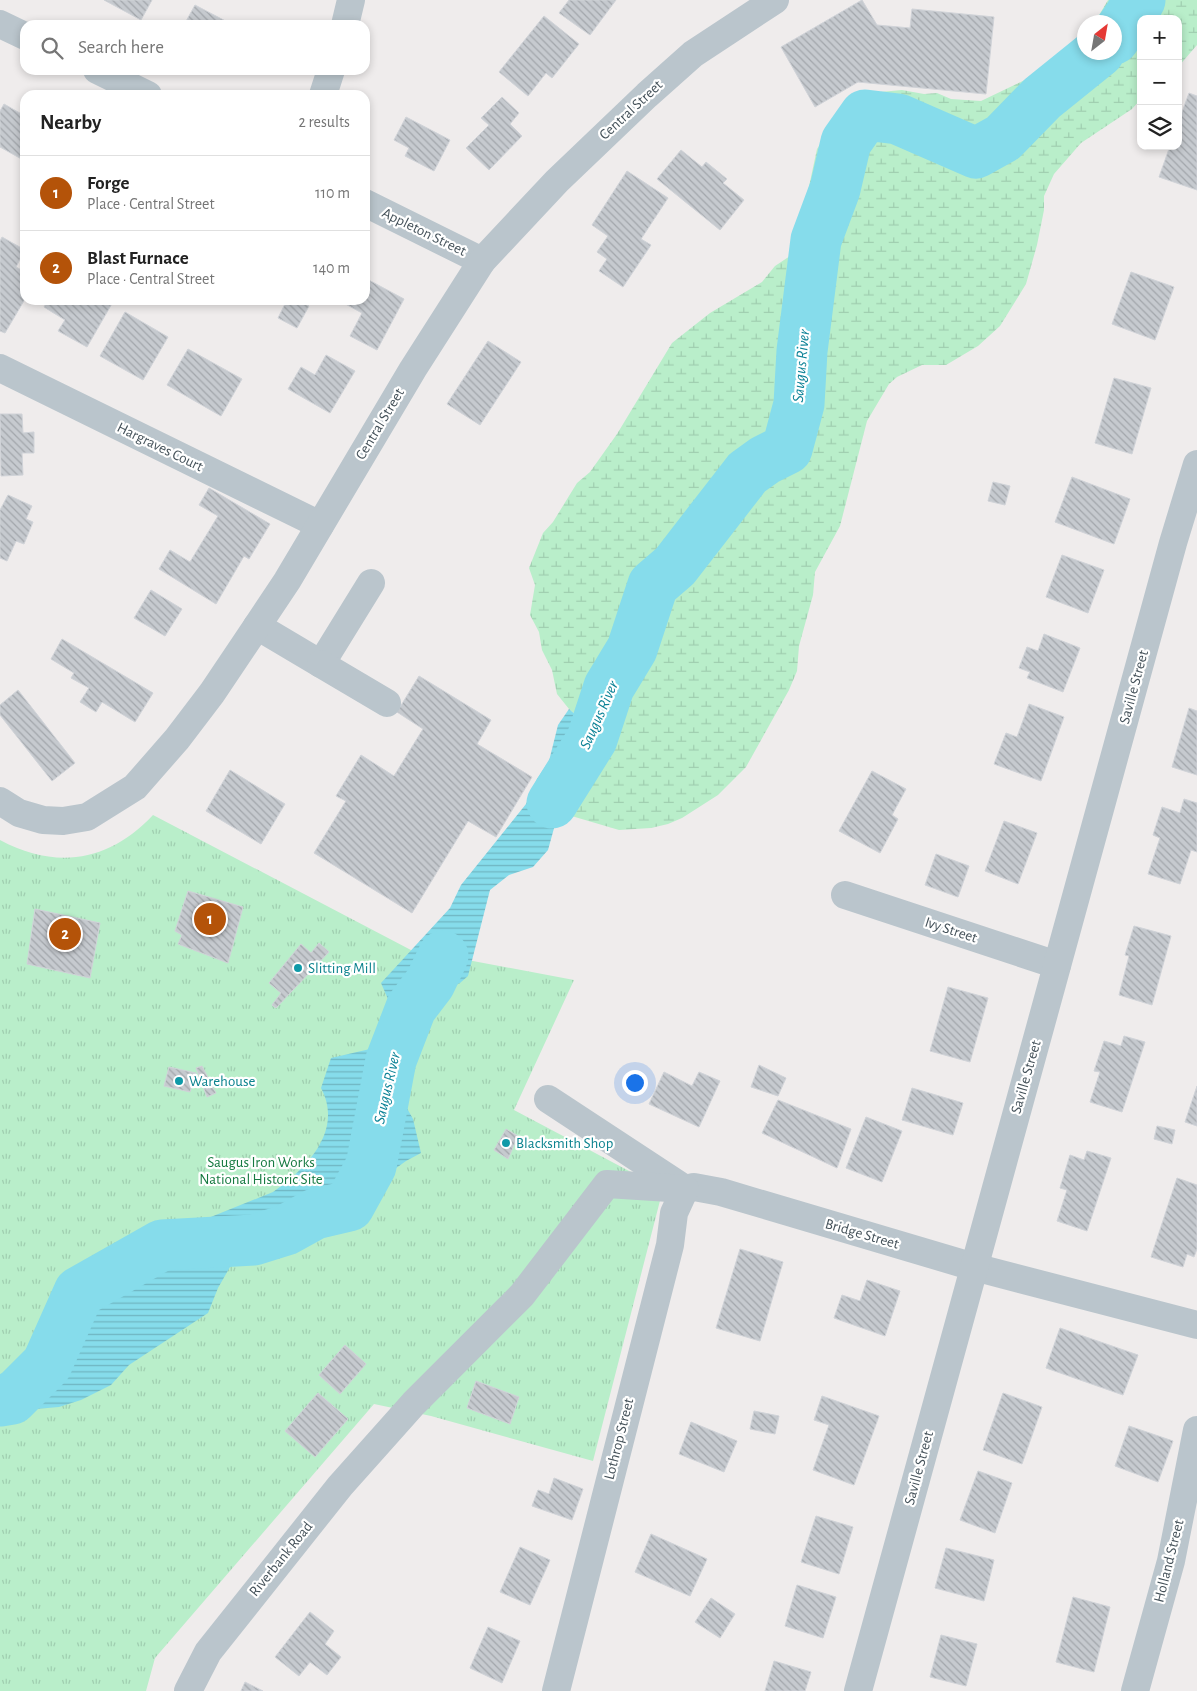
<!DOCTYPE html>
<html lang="en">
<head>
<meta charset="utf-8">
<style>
	body { margin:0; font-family:"Alegreya Sans",sans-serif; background:#f2f2f2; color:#222 }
	.controls { position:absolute; right:15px; top:15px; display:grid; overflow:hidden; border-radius:10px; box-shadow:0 2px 8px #0003 }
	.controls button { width:45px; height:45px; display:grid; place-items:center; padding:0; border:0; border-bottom:1px solid #e0e0e0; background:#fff; color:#222; font:25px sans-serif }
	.compass { position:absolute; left:1077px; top:15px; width:45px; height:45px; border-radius:50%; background:#fff; box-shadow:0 2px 8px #0003; rotate:31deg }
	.you { position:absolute; left:634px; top:1082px; width:18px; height:18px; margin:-12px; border:4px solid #fff; border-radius:50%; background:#1a73e8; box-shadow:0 0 0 8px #1a73e833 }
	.badge { display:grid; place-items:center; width:32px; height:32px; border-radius:50%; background:#b45309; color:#fff; font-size:16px; font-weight:700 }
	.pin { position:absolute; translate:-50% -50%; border:2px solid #fff; box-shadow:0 1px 5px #0006 }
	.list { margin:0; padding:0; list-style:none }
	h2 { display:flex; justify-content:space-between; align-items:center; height:65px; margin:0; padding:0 20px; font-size:21px }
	h2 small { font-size:16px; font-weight:400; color:#767676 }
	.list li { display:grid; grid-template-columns:32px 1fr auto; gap:15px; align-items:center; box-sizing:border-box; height:75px; padding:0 20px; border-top:1px solid #e0e0e0 }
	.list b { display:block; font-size:19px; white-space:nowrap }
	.list p { margin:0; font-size:16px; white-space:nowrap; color:#767676 }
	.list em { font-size:16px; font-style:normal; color:#767676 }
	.icon { flex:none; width:28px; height:28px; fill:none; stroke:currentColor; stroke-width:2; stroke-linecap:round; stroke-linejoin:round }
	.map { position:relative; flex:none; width:1197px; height:1691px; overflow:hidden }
	.search { position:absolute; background:#fff; box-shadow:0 2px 8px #0003; left:20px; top:20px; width:350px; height:55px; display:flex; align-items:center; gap:12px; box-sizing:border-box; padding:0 18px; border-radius:15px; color:#767676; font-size:19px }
	.panel { position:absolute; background:#fff; box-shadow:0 2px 8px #0003; left:20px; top:90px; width:350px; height:215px; border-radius:15px }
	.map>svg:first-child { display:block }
	.wetland { fill:url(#wetland-marsh) }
	.park { fill:url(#park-tufts) }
	.water { fill:url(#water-rules) }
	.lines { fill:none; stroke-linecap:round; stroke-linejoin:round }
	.river { stroke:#86dceb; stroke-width:51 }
	.building { fill:url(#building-back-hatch); stroke:#d0d3d8 }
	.minor { stroke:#bac5cc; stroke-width:28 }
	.culture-dot { fill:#0f9aa8; stroke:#fff; stroke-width:2 }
	.labels { text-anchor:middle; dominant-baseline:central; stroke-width:4.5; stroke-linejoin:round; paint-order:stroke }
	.street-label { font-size:15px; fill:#445159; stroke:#fff }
	.culture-label { font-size:15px; fill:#0d838f; stroke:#fff; text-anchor:start }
	.park-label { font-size:15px; fill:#167a41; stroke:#fff }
	.water-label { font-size:16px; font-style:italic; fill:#0c8296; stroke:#fff }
</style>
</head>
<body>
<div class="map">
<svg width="1197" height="1691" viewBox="0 0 1197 1691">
	<defs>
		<pattern id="wetland-marsh" width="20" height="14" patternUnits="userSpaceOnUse" patternTransform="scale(1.25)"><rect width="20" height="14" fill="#b9eeca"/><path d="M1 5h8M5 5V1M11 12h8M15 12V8" fill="none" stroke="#a0ceb0"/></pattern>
		<pattern id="park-tufts" width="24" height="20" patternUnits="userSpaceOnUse" patternTransform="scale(1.25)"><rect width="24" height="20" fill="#b9eeca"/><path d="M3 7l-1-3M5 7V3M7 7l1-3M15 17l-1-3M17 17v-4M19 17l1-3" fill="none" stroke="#a0ceb0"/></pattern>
		<pattern id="water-rules" width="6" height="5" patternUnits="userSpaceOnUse" patternTransform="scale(1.25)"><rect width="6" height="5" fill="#86dceb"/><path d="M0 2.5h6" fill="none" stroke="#6fb5c1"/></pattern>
		<pattern id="building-back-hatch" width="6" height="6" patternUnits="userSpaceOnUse" patternTransform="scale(1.25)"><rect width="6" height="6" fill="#c6cacf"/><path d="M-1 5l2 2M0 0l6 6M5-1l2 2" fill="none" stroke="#a2a6ab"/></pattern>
	</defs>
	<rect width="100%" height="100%" fill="#efecec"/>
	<!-- wetland -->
	<path class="wetland" d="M1108,0h89v45l-19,22v-48h-37v80l-9,10 -51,34 -27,31 -10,22v14l-7,35 -11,39 -26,42 -22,20 -32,19h-24l-25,12 -8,7 -22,37 -27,105 -25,46 -2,23 -14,51 -2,25 -8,19 -43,77 -28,28 -36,23 -14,6 -17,4 -32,2 -61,-18 14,-38 18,-31 -6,-21 -15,-13 -12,-15 -5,-24 -10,-20 -3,-18 -9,-17 5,-30 -6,-17 14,-35 10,-11 24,-39 13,-11 27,-38 55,-91 38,-30 52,-31 13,-16 15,-10 18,-32 3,-10 -3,-23 9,-42 17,-25 35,-31 33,-3 22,4 13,-1 14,6 30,2 54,-26 49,-41v18h30v-30h-19z"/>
	<!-- park -->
	<path class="park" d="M153,815l277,145 27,-2 117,22 -60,130 149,79 -70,272 -162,-45 -57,-12 -219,254 -9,33h-146v-851c56,30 109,22 153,-25z"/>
	<!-- water -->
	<path class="water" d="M569,709l15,13 6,21 -26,49 -16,58 -15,17 -24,8 -19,15 -22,86 -8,7 -39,18 -16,20 -11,34 -3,20 2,8 20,36 8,34 -15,8 -46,33 -39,22 -11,10 -62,29 -18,12 -12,21 -10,25 -79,52 -18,20 -30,15 -22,7 -23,2 -36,9v-44l32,-11 36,-18 19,-24 94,-92 92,-37c33,-23 71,-61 48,-104l10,-30 39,-9 11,-8 10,-35 -10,-23 69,-75 11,-23 65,-81 11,-25 12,-18 9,-36z"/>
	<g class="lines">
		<!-- river -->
		<g class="river">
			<path d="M1114,39l26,-39"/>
			<path d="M552,803l40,-64 17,-52 23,-38 21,-64 22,-19 72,-93 18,-13 22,-11 12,-45 3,-53 14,-111 19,-51 11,-47 19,-27 33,4 78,34 27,-15 39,-40 57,-46"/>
			<path d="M0,1401l12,-2 35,-35 32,-72 83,-47 92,-5 32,-10 29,-16 34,-8 22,-40 20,-106 20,-52 19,-25 13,-27"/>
		</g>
	</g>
	<!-- building -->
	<g class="building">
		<path d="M104,0h48l-11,20z"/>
		<path d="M569,0h47l-26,35 -31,-22z"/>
		<path d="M862,0l15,25 33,3 2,-19 82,8 -8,77 -128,-12 -43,25 -34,-60z"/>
		<path d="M195,5l38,20h-49z"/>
		<path d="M544,16l35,28 -27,34 -6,-5 -18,23 -29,-24z"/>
		<path d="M1189,93l8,3v94l-38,-13 11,-31h8v-23z"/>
		<path d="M502,97l17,16 -9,11 12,12 -33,34 -23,-22 23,-23 -8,-7z"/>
		<path d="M4,104l21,12v45l-25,-14v-36z"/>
		<path d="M406,117l44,23 -16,31 -29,-15 4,-8 -15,-8z"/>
		<path d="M681,150l21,17 4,-5 21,17 -4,4 21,17 -24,30 -63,-51z"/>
		<path d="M627,171l41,27 -27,41 10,6 -28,42 -24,-16 8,-12 -10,-7 11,-16 -16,-11z"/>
		<path d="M2,237l23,13 -9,17 9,5v27l-20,34 -5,-2v-90z"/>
		<path d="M1131,272l43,15 -19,53 -43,-16z"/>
		<path d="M365,278l39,21 -27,51 -27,-14 12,-23 -22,-12 25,-1z"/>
		<path d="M48,300h66l-27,47 -29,-16 7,-11 -21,-13z"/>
		<path d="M287,300h11l11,6 -12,22 -19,-10z"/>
		<path d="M125,312l43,25 -25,43 -43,-24z"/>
		<path d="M488,341l33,21 -41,63 -33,-21z"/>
		<path d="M188,349l54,30 -21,37 -54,-31z"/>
		<path d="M326,355l29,16 -25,42 -42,-24 13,-22 14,8z"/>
		<path d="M1114,378l37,10 -19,66 -37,-11z"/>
		<path d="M0,414h22l1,19 11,-1v21h-12l1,22 -22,1z"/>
		<path d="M1072,477l58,22 -16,45 -59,-22z"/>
		<path d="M993,482l17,4 -5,19 -17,-4z"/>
		<path d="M209,488l61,36 -21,35 -5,-3 -28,48 -57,-35 11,-19 20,12 28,-46 -19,-11z"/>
		<path d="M8,495l24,11 -6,13 7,3 -9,22 -8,-3 -9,20 -7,-3v-48z"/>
		<path d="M1062,555l42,15 -16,43 -42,-16z"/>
		<path d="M151,590l31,19 -17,27 -31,-18z"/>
		<path d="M1044,634l36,14 -17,44 -36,-14 3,-6 -11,-4 8,-21 11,4z"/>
		<path d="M62,639l91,54 -18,29 -33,-20 -6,10 -16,-10 9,-14 -18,-10 3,-5 -23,-14z"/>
		<path d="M419,676l72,44 -14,24 55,33 -36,60 -28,-16 -56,92 -98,-60 32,-52 -10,-5 25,-41 33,21 29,-47 -26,-17z"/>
		<path d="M18,690l57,73 -23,18 -52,-66v-10z"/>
		<path d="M1029,704l35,13 -23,64 -47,-17 12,-31 11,4z"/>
		<path d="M1189,708l8,3v64l-25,-8z"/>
		<path d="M230,770l55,34 -24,40 -55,-33z"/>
		<path d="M872,771l34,18 -14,26 6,4 -18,34 -41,-22z"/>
		<path d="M1184,799l13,4v49l-6,-2 -11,34 -32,-10 12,-36 -7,-3 9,-28 18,6z"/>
		<path d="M1004,821l33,12 -19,51 -33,-13z"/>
		<path d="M936,854l33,12 -11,31 -33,-12z"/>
		<path d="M188,891l55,16 -15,56 -50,-19 4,-9 -7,-4z"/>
		<path d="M35,909l65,14 -10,55 -63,-14z"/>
		<path d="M1134,926l37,10 -19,69 -33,-10 10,-39 -4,-1z"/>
		<path d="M319,943l10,9 -53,56 -4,-3 9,-12 -12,-10 32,-39 10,9z"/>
		<path d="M948,987l40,11 -18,64 -40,-11z"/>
		<path d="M1124,1036l21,6 -23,70 -32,-10 10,-30 -6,-1 10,-30 17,5z"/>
		<path d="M759,1065l27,13 -8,18 -27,-9z"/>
		<path d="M202,1066l14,27 -9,4 -11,-29z"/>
		<path d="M169,1067l27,6 -6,19 -26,-6z"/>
		<path d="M664,1072l28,14 7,-14 21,9 -21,46 -50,-23z"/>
		<path d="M1197,1086v40l-12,-4z"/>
		<path d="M912,1088l51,15 -10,32 -51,-15z"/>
		<path d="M778,1100l73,29 -14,39 -75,-35z"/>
		<path d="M866,1117l36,14 -20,51 -36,-14z"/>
		<path d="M1157,1126l18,4 -3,14 -18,-5z"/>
		<path d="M506,1129l12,7 -10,23 -14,-9z"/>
		<path d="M1087,1151l24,7 -24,73 -30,-10 10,-31 -7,-2 10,-33 14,5z"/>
		<path d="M1177,1178l20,7v64l-3,8 -7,-3 -4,13 -32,-10z"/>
		<path d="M740,1249l43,13 -23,79 -44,-13z"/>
		<path d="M867,1280l33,11 -15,45 -51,-18 8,-23 18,6z"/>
		<path d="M1060,1328l78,27 -15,40 -77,-27z"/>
		<path d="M345,1345l21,19 -26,30 -21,-19z"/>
		<path d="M476,1381l43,16 -9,27 -43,-16z"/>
		<path d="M318,1393l30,26 -33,38 -30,-26z"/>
		<path d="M1003,1393l39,14 -20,57 -39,-14z"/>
		<path d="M822,1396l57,20 -25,69 -41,-15 16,-45 -15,-5z"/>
		<path d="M754,1411l25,5 -4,18 -25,-5z"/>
		<path d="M691,1422l46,19 -13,31 -45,-18z"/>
		<path d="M1129,1426l44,15 -15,41 -43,-16z"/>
		<path d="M978,1471l34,12 -17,50 -35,-13z"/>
		<path d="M554,1478l29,11 -11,31 -40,-14 6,-16 11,4z"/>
		<path d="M816,1516l37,11 -14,47 -38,-12z"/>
		<path d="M651,1534l56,25 -17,37 -55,-24z"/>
		<path d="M520,1547l30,13 -20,45 -30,-13z"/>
		<path d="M946,1548l48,12 -10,41 -49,-13z"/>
		<path d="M797,1585l39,12 -13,41 -38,-12z"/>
		<path d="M1073,1597l37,10 -16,65 -38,-10z"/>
		<path d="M711,1598l24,16 -15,24 -25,-16z"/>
		<path d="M310,1612l24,19 -9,13 16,13 -14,18 -17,-13 -11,14 -24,-19z"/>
		<path d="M488,1627l32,14 -18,42 -32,-15z"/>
		<path d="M941,1635l36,9 -11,42 -36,-9z"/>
		<path d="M774,1661l37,11 -6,19h-40z"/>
		<path d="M245,1682l18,9h-22z"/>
	</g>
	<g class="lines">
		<!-- minor -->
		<g class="minor">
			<path d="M0,24l25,12"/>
			<path d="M345,25l6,-25"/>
			<path d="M97,70l51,25"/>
			<path d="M323,95l8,-25"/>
			<path d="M365,203l117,58"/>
			<path d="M0,368l320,157"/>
			<path d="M257,626l64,38 50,-81"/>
			<path d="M321,664l66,39"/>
			<path d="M0,801l19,12 24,7 20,1 24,-4 48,-30 42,-48 35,-46 45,-67 30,-45 126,-212 69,-108 75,-80 90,-86 46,-41 82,-54"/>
			<path d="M845,895l212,70"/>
			<path d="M548,1099l137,90 9,-2 27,5 253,75 223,58"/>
			<path d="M188,1691l20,-39 132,-166 74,-83 108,-108 85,-111 78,5 -11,24 -4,32 -114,446"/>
			<path d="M858,1691l315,-1148 24,-79"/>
			<path d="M1135,1691l36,-130 26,-131"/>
		</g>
	</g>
	<!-- markers -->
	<g class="culture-dot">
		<circle cx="298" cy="968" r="5"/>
		<circle cx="179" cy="1081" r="5"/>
		<circle cx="506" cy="1143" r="5"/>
	</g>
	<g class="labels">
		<!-- street labels -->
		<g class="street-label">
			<text transform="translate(631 110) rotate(-43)">Central Street</text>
			<text transform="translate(424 232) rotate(26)">Appleton Street</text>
			<text transform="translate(380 424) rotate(-59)">Central Street</text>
			<text transform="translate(160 447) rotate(26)">Hargraves Court</text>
			<text transform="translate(1134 687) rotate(-75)">Saville Street</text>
			<text transform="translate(951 930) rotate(18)">Ivy Street</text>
			<text transform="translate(1026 1077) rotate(-74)">Saville Street</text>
			<text transform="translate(862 1234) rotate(16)">Bridge Street</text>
			<text transform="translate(619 1439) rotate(-76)">Lothrop Street</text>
			<text transform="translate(919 1468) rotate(-75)">Saville Street</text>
			<text transform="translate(281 1559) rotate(-51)">Riverbank Road</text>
			<text transform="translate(1169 1561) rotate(-76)">Holland Street</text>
		</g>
		<!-- culture labels -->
		<g class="culture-label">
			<text x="308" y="968">Slitting Mill</text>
			<text x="189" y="1081">Warehouse</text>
			<text x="516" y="1143">Blacksmith Shop</text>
		</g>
		<!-- park labels -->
		<g class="park-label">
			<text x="261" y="1162">Saugus Iron Works<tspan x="261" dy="17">National Historic Site</tspan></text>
		</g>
		<!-- water labels -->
		<g class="water-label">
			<text transform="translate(801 366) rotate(-85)">Saugus River</text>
			<text transform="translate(599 715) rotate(-66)">Saugus River</text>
			<text transform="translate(387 1088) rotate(-77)">Saugus River</text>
		</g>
	</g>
</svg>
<div class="controls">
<button>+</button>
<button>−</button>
<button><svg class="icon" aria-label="layers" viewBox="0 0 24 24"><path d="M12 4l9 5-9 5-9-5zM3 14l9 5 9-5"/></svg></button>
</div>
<svg class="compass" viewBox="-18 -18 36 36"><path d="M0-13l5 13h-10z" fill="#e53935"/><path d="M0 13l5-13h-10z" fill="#767676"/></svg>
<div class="you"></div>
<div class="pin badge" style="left:210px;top:919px">1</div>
<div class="pin badge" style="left:65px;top:934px">2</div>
<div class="search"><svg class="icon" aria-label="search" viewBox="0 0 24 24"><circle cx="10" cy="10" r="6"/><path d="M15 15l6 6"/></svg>Search here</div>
<section class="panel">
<h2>Nearby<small>2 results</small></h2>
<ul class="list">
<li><span class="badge">1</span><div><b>Forge</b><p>Place · Central Street</p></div><em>110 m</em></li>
<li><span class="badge">2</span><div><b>Blast Furnace</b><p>Place · Central Street</p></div><em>140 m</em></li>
</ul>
</section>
</div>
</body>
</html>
